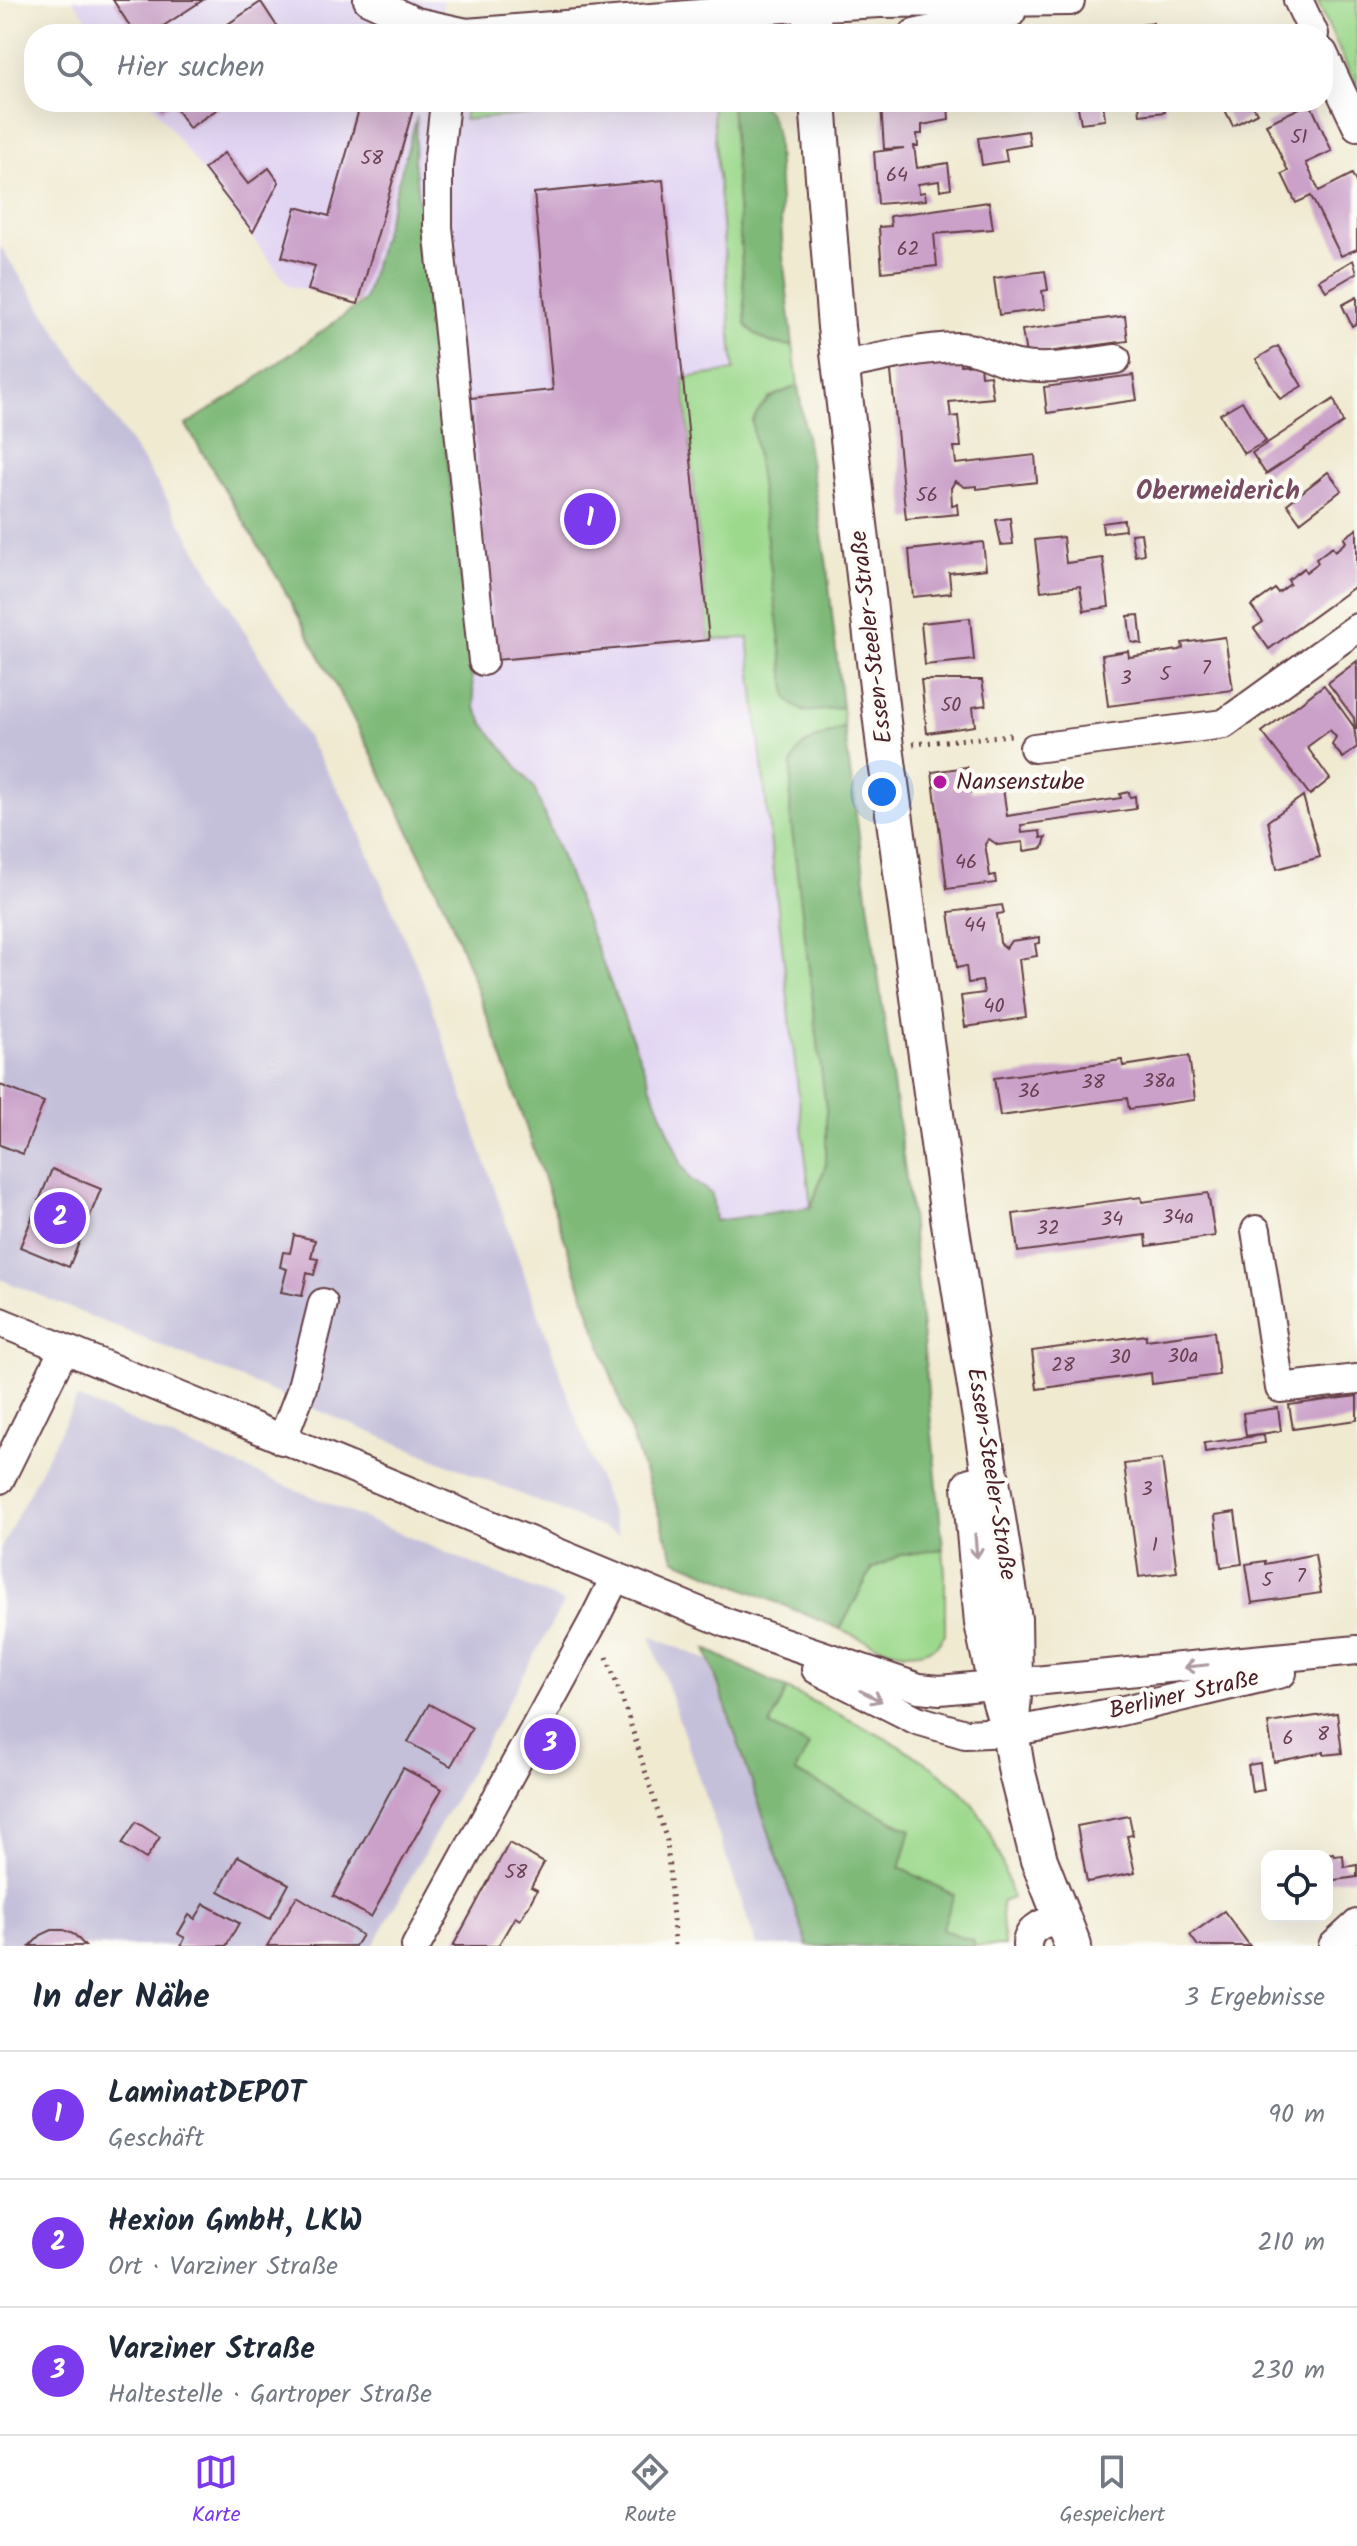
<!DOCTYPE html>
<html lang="de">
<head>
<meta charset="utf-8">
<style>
	body { margin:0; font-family:Kalam,sans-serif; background:#f2f2f3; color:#1f2937 }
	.controls { position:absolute; right:24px; bottom:24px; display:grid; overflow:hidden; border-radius:16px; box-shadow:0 8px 32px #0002 }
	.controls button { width:72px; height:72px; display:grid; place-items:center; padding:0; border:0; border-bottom:2px solid #e0e1e3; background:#fff; color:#1f2937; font:40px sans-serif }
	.you { position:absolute; left:882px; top:792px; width:28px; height:28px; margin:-20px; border:6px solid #fff; border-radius:50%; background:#1a73e8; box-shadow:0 0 0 12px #1a73e833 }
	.badge { display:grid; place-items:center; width:52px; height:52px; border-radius:50%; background:#7c3aed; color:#fff; font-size:26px; font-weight:700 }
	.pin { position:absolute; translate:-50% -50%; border:4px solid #fff; box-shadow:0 2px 8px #0006 }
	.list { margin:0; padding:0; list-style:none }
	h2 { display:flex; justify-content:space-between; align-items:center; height:104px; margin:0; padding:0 32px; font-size:34px }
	h2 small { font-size:26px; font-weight:400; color:#747a83 }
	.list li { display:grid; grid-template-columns:52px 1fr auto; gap:24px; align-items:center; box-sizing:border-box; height:128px; padding:0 32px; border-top:2px solid #e0e1e3 }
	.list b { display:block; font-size:30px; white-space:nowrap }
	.list p { margin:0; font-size:26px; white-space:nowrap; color:#747a83 }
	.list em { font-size:26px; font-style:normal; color:#747a83 }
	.icon { flex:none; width:44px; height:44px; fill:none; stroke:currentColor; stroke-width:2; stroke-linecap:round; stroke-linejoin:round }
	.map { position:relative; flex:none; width:1357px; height:1946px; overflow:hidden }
	.search { position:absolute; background:#fff; box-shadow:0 8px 32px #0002; left:24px; right:24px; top:24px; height:88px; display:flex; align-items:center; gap:20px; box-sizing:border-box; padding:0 28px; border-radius:32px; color:#747a83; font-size:30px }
	.sheet { height:488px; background:#fff }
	nav { display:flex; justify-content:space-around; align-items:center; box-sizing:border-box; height:112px; border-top:2px solid #e0e1e3; background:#fff; font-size:22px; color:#747a83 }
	nav a { display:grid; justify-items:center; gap:4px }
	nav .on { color:#7c3aed }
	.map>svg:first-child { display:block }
	.built { fill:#e1d4f3 }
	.industrial { fill:#c5c0da }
	.green { fill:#9dd98d; stroke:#747c5c; stroke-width:2 }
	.forest { fill:#7eb978; stroke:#646c52; stroke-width:2 }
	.building { fill:#cba1c9 }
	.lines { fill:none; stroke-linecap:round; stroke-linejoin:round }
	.minor-casing { stroke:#633d44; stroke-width:32 }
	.major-casing { stroke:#633d44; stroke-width:40 }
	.path { stroke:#633d44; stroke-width:5; stroke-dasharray:2 6; stroke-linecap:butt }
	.minor { stroke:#fff; stroke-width:28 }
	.major { stroke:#fff; stroke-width:36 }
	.oneway { stroke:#ae9aa0 }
	.poi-dot { fill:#b5179e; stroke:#fdfcf7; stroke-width:3 }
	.labels { text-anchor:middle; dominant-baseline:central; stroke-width:8; stroke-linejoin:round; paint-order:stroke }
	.number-label { font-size:20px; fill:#6a4052 }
	.street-label { font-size:24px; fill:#4a1f2b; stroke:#fdfcf7 }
	.poi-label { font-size:24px; fill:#4a1f2b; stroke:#fdfcf7; text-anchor:start }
	.neighbourhood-label { font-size:26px; font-weight:bold; fill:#774c62; stroke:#fdfcf7 }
</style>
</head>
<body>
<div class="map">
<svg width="1357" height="1946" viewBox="0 0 1357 1946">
	<rect width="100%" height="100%" fill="#fdfcf7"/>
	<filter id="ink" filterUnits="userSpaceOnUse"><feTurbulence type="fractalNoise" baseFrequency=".0125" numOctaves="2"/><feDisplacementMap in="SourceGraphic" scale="16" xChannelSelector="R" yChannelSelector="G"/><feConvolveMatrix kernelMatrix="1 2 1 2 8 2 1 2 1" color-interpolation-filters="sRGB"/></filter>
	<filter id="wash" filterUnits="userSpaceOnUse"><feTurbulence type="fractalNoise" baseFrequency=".006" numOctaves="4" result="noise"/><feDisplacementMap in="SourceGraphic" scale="32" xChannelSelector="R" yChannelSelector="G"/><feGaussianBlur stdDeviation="1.8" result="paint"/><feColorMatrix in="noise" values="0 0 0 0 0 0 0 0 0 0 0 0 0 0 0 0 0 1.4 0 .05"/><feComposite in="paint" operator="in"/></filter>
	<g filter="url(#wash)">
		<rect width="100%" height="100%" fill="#f0ead1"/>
		<!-- built -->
		<g class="built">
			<path d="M73,0h371l-7,34h-339z"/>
			<path d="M150,102h317l-3,18 206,-18h42l22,269 -50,7 25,262 39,-3 63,570 -96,14 -3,-27 -22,-15 -9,-16 -147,-375 -50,-64 -9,-17 -61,-547 2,-39 -52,180 -75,-15z"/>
		</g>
		<!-- industrial -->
		<g class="industrial">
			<path d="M0,246l156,235 194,329 76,178 88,258 105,289 -619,-256z"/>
			<path d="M77,1398l487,204 -191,344h-373v-396z"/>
			<path d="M650,1636l58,24 100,286h-51z"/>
		</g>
		<!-- green -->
		<g class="green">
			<path d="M1317,0h40v89z"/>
			<path d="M467,102h203l-206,18z"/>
			<path d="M712,102h19l15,223 25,18 22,3 5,40 -30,12 35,314 39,-5 2,20 -29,12 -14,9 -9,15 -2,50 36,296v55l-15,43 -63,-569 -39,2 -26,-262 51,-7z"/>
			<path d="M943,1549l2,24v61l-9,12c-32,18 -65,-4 -96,-17l32,-60 29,-14z"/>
			<path d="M787,1689c57,29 157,70 191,123 18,27 26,55 34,86l-11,4 3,44h-30l-1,-5 -31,-11 11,-35 -53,-27 11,-38 -116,-58 -25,-46z"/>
		</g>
		<!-- forest -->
		<g class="forest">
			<path d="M731,102h27l11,11 7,18 7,125 10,90c-21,-2 -33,-5 -47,-21z"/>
			<path d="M417,116l-3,44 61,547 9,17 50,64 147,375 9,16 22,15 3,27 96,-14 15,-43v-55l-36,-296 2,-50 8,-15 15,-9 29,-12 67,488 32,334 -42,6 -29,14 -32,60 -166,-70 -176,-514 -51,-134 -76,-159 -91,-170 -94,-157 53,-34 125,-90z"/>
			<path d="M798,386l29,181 15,140c-23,3 -42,12 -55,-10l-35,-275c12,-25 21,-26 46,-36z"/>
			<path d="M706,1649l81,40 -17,37 39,20 -14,26 116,58 -11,38 54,27 -12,35 32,11v5h-166z"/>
		</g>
		<g id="blocks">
			<!-- building -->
			<g class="building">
				<path d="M113,0h90l-52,34h-16z"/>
				<path d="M261,2l21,32h-69z"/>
				<path d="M1153,23l1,11h-25l-1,-7z"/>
				<path d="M156,102h72l-39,26 -17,-25 -11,7z"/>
				<path d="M361,102h54l-57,202 -50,-14 7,-24 -33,-9 14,-50 33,9z"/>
				<path d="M909,102h39l1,18 -27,5v9h-5l1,12h-4l3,22 31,-5 3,25 -11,2 -1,-9 -21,3 1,9 6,-1 1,8 -48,4 -4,-52 30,-4 -20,1 -3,-45z"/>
				<path d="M1077,102h26l2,18 -24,3z"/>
				<path d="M1139,102h25l1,10 -25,3z"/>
				<path d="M1221,102h30l6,11 -24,13z"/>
				<path d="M1310,103l22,48 -26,12 13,28 33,-17 5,10v65l-16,7 -30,-60 -15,7 -14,-29 6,-3 -22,-47z"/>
				<path d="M1028,131l2,14 -25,4 2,12 -25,4 -4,-27z"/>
				<path d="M224,153l24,31 21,-16 10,14 -26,50 -49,-63z"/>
				<path d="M663,180l46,460 -213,20 -25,-262 82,-8 -19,-197z"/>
				<path d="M989,202l4,27 -59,5 3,32 -55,6 -3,-45 12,-1 -1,-10z"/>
				<path d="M1353,260l4,13 -31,18 -7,-11z"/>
				<path d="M1045,271l3,19 -6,1 3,18 -46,6 -5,-37z"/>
				<path d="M1357,297v26l-5,3 -10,-21z"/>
				<path d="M1125,316l3,25 -102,14 -4,-25z"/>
				<path d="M1278,346l24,40 -22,13 -24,-40z"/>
				<path d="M960,356v9l20,-1 1,12 9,-1 3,23 -44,4 2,15 7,-1 3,31h-7l2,17 79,-9 2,27 -60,7v-3l-12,1 -10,-6 -4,7 1,17 5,-1 1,10 -52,5 -16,-157z"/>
				<path d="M1133,375l4,25 -90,13 -3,-26z"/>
				<path d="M1334,399l9,24 -77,51 -14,-21z"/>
				<path d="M1242,401l24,40 -22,13 -24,-40z"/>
				<path d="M1328,472l14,18 -42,32 -13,-18z"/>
				<path d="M1010,518l3,26 -12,1 -5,-25z"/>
				<path d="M1124,520l1,10 -22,3 -1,-10z"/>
				<path d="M1357,529v56l-88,64 -15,-21 9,-6 -12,-16 24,-17 3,4 12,-9 -2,-4 16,-12 2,4 12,-9 -2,-4 16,-12 3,4 11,-9 -2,-4z"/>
				<path d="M1141,533l3,21 -9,2 -4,-22z"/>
				<path d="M1063,537l3,26 37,-5 6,49 -25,4 -4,-25 -39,5 -6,-51z"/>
				<path d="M983,542l3,27 -37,4 2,20 -38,4 -4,-47z"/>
				<path d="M1139,615l3,29 -11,-2 -3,-26z"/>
				<path d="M970,618l4,42 -49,5 -4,-42z"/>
				<path d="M1225,637l8,53 -125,16 -6,-51 26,-4 1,6 50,-7 4,-2 -1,-5z"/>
				<path d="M1357,661v67h-2l-1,-10 -26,-35z"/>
				<path d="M921,680h61l4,25 -13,2 2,19 -48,7z"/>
				<path d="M1324,685l30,42 3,20 -14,11 -11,-13 4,-8 -6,-7 -23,17 23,32 -20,16 -48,-63z"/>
				<path d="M967,767l4,25 32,-4 4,28 114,-18 -1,-4 9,-2 1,5 5,-1 1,13 -115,16 1,8 18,-2 1,7 5,-1 -3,11 -19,3 -1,-9 -25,3 -9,-6 -4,5 5,32 5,-1 1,8 -49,6 -15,-117z"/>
				<path d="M1303,796l17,61 -43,12 -9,-48z"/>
				<path d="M1002,905l2,8 -7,1 3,29 6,5 5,-7 29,-4v6l-5,1 2,12 -18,3 7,59 -61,9 -4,-31 23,-3 -2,-12 -14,2 -2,-17 -9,2 -8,-56z"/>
				<path d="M1189,1056l6,44 -66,9 -2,-11 -127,18 -6,-38 128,-18 1,6z"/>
				<path d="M0,1085l44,17 -21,52 -23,-9z"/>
				<path d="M52,1169l49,20 -32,78 -49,-20z"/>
				<path d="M1208,1193l7,43 -68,10 -1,-11 -128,17 -5,-38 128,-17 1,5z"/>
				<path d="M294,1235l21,5 -4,18 7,1 -4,16 -7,-2 -5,23 -21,-4 6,-23 -7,-2 3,-15 7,1z"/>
				<path d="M1214,1331l5,44 -67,9 -1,-11 -114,16 -5,-38 114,-16v5z"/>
				<path d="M1357,1396v24l-64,9 -4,-24z"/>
				<path d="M1278,1408l3,23 -35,5 -3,-23z"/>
				<path d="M1264,1435l1,8 -60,9 -1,-9z"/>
				<path d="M1162,1459l15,113 -38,5 -15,-113z"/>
				<path d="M1235,1512l7,52 -21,3 -6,-52z"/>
				<path d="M1315,1554l6,39 -69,10 -6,-39 19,-3v3z"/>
				<path d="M429,1704l43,24 -21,38 -43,-24z"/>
				<path d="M1337,1713l5,40 -18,2v-3l-50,10 -6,-39z"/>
				<path d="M1260,1763l4,27 -12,2 -4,-27z"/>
				<path d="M403,1768l39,21 -71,128 -38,-21z"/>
				<path d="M1129,1816l4,19 -6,1 8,37 -48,9 -10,-56z"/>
				<path d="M136,1822l24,15 -14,22 -24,-15z"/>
				<path d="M509,1843l35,20 -13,24 6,3 -8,15 -9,15 -5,-3 -17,29h-45z"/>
				<path d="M1333,1853l1,3 9,-1 1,12 13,-2v12l-30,4v-27z"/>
				<path d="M238,1856l51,28 -19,35 -51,-28z"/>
				<path d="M297,1896l65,39 -7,11h-88z"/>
				<path d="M204,1904l35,19 -13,23h-45l4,-8 -7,-4 11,-19 6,4z"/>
				<path d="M1224,1911l26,35h-52l-8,-11z"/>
				<path d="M52,1930h12l11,5 10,11h-55l11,-11z"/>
			</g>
		</g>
	</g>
	<g filter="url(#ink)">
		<use href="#blocks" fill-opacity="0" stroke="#633d44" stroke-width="2"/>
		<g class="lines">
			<!-- minor casing -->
			<g class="minor-casing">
				<g id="minor">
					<path d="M368,0l48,22 55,12"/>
					<path d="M1298,0l16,34"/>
					<path d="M466,33l284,-23 130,-7 190,-2"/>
					<path d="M914,34l97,-21"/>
					<path d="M1323,53l34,73"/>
					<path d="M445,102l-7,64v61l45,434"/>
					<path d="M841,366c37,-8 78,-18 117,-19 21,0 39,14 59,18 33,6 67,-2 99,-6"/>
					<path d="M1034,748l190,-24 133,-96"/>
					<path d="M1256,1230l24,158 77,-9"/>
					<path d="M0,1322l727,301 192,65 21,2 417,-40"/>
					<path d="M282,1440l19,-49 22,-88"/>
					<path d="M0,1479l64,-130"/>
					<path d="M816,1669l101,51 48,14 45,-2 106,-20 166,-39"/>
					<path d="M416,1946l177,-324 22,-44"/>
					<path d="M1027,1946c0,-19 18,-23 33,-29"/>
					<path d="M1333,1946l24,-22"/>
				</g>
			</g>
			<!-- major casing -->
			<g class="major-casing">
				<g id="major">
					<path d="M811,0l2,34"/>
					<path d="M818,102l18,225 49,420 64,470 64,402 1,64 -4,49"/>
					<path d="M971,1486l12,137 13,62 14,47 7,41 22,87 34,86"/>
				</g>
			</g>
			<!-- path -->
			<g class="path">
				<path d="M913,744l98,-9"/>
				<path d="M607,1657l21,59 39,125 8,105"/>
			</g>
			<!-- minor -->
			<use href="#minor" class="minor"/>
			<!-- major -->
			<use href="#major" class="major"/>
		</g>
		<!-- one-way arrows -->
		<defs><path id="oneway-shaft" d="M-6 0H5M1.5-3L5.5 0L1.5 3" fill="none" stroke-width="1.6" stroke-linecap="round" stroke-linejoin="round" transform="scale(2)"/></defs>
		<g class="oneway">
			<use href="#oneway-shaft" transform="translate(976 1546) rotate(85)"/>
			<use href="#oneway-shaft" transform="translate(1196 1666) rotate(174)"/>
			<use href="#oneway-shaft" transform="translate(871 1696) rotate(27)"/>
		</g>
	</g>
	<!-- markers -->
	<circle class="poi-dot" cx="940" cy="782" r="8"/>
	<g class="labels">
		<!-- number labels -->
		<g class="number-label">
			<text x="1299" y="138">51</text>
			<text x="372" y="159">58</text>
			<text x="897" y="176">64</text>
			<text x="908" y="250">62</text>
			<text x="927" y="496">56</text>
			<text x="1206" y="669">7</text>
			<text x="1165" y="675">5</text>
			<text x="1126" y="679">3</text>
			<text x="951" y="706">50</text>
			<text x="966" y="863">46</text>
			<text x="975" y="926">44</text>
			<text x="994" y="1007">40</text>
			<text x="1159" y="1082">38a</text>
			<text x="1093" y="1083">38</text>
			<text x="1029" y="1092">36</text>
			<text x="1178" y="1218">34a</text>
			<text x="1112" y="1220">34</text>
			<text x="1048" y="1229">32</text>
			<text x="1183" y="1357">30a</text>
			<text x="1120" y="1358">30</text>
			<text x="1063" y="1366">28</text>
			<text x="1147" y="1490">3</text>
			<text x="1155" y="1546">1</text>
			<text x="1301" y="1577">7</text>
			<text x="1267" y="1581">5</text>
			<text x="1323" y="1735">8</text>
			<text x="1288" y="1739">6</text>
			<text x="516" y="1873">58</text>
		</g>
		<!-- street labels -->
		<g class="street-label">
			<text transform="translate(872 637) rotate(-97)">Essen-Steeler-Straße</text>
			<text transform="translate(991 1474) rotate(81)">Essen-Steeler-Straße</text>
			<text transform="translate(1184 1695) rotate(-13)">Berliner Straße</text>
		</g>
		<!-- poi labels -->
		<g class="poi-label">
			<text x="956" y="782">Nansenstube</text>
		</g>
		<!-- neighbourhood labels -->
		<g class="neighbourhood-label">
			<text x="1218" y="492">Obermeiderich</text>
		</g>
	</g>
</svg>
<div class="controls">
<button><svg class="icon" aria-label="locate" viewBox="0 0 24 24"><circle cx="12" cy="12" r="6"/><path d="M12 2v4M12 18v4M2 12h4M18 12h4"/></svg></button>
</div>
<div class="you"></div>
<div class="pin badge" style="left:590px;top:519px">1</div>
<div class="pin badge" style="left:60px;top:1218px">2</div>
<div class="pin badge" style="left:550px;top:1744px">3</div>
<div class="search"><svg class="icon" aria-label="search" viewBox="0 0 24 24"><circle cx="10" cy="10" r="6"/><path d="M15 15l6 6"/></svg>Hier suchen</div>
</div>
<section class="sheet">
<h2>In der Nähe<small>3 Ergebnisse</small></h2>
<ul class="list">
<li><span class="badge">1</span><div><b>LaminatDEPOT</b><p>Geschäft</p></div><em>90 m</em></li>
<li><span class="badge">2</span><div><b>Hexion GmbH, LKW</b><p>Ort · Varziner Straße</p></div><em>210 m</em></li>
<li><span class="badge">3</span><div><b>Varziner Straße</b><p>Haltestelle · Gartroper Straße</p></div><em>230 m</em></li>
</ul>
</section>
<nav>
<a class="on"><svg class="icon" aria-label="map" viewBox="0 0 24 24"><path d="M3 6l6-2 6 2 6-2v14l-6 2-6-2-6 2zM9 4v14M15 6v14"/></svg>Karte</a>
<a><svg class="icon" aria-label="directions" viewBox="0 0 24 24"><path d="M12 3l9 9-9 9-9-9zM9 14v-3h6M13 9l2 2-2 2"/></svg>Route</a>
<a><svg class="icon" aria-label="saved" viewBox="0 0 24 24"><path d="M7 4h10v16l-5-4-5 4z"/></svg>Gespeichert</a>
</nav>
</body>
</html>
